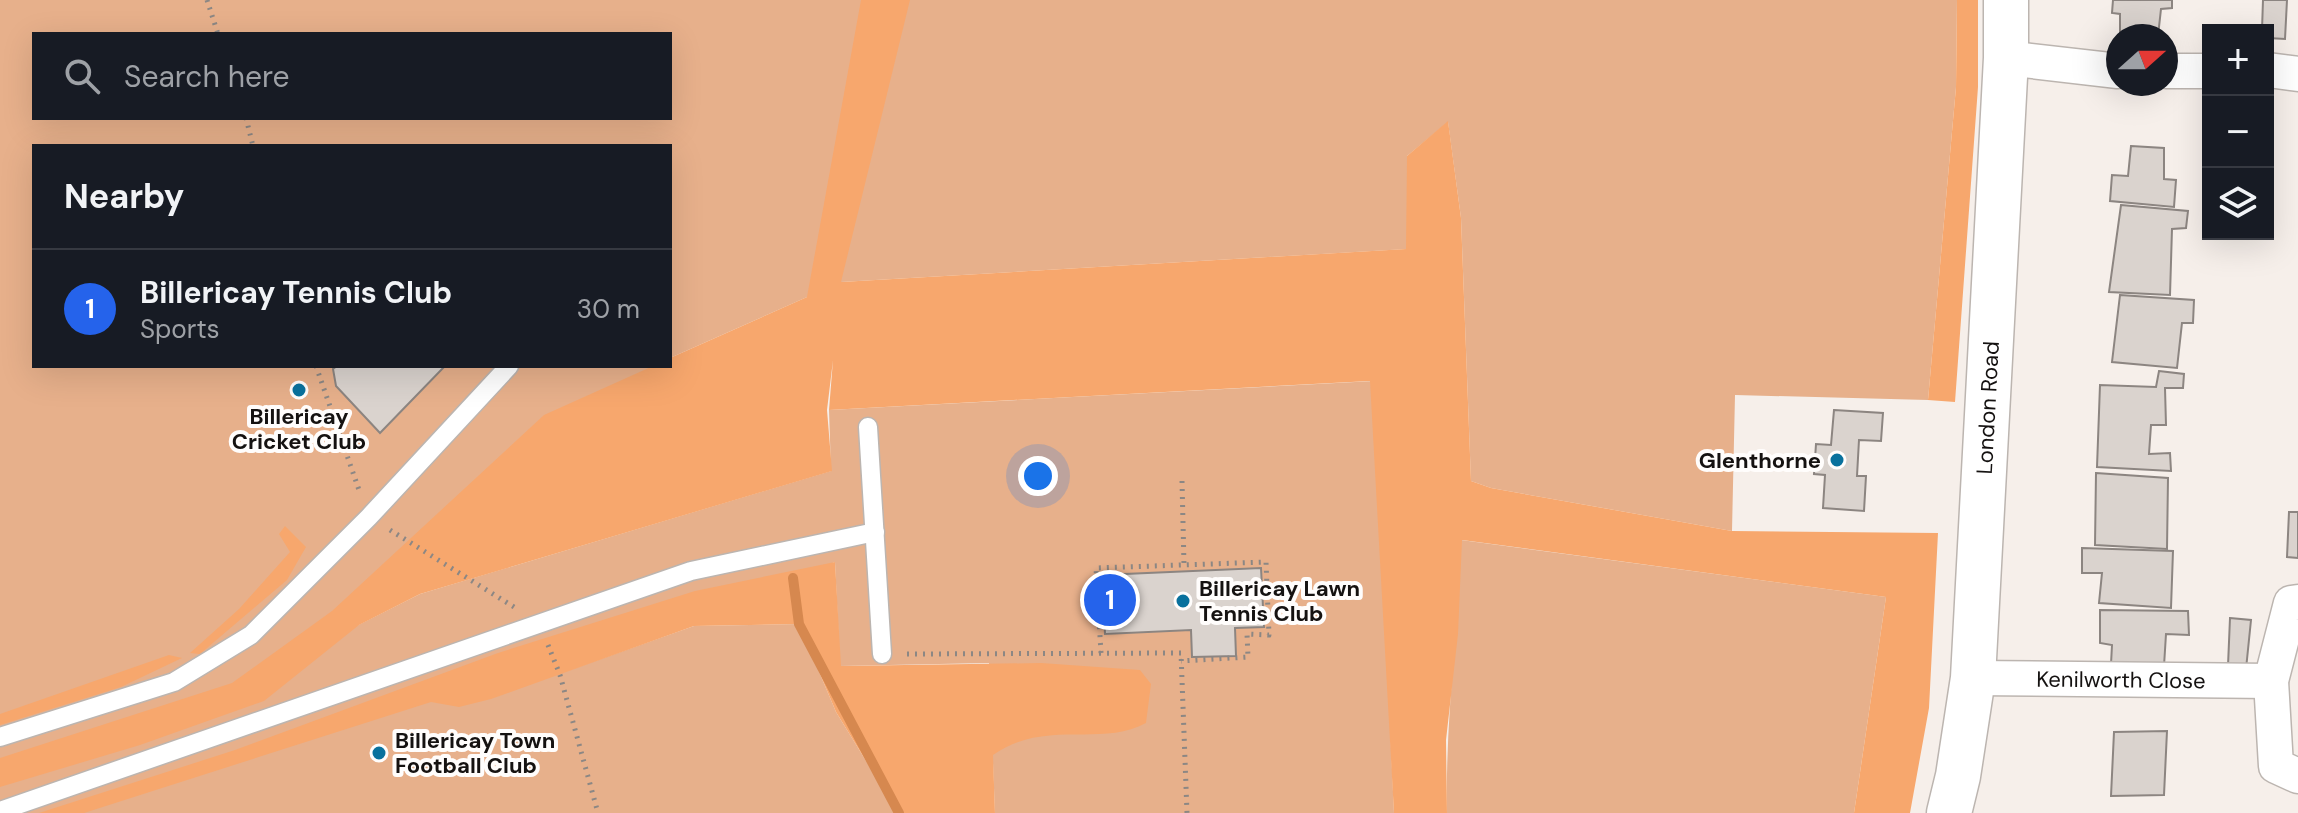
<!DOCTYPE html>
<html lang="en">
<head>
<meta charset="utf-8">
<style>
	body { margin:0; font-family:"DM Sans",sans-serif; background:#242831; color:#f1f3f6 }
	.controls { position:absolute; right:24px; top:24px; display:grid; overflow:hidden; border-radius:0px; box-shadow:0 8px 32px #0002 }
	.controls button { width:72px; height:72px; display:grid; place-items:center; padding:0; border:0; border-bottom:2px solid #363941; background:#171b24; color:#f1f3f6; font:40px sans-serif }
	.compass { position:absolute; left:2106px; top:24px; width:72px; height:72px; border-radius:50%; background:#171b24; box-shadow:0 8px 32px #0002; rotate:69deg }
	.you { position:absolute; left:1038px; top:476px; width:28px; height:28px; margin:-20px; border:6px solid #fff; border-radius:50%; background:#1a73e8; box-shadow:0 0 0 12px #1a73e833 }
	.badge { display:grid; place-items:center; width:52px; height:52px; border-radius:50%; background:#2563eb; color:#fff; font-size:26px; font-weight:700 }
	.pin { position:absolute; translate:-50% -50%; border:4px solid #fff; box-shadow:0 2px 8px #0006 }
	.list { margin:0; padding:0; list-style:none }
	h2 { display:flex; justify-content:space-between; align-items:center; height:104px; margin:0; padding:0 32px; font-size:34px }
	h2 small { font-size:26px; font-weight:400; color:#9ea1a6 }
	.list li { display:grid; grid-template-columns:52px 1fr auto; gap:24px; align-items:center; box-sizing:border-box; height:120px; padding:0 32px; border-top:2px solid #363941 }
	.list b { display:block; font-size:30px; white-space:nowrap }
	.list p { margin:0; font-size:26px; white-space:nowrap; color:#9ea1a6 }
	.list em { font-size:26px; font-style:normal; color:#9ea1a6 }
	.icon { flex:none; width:44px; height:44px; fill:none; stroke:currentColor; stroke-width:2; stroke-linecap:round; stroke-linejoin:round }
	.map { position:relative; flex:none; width:2298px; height:813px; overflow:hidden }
	.search { position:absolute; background:#171b24; box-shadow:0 8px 32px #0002; left:32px; top:32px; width:640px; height:88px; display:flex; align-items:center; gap:20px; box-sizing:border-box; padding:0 28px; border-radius:0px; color:#9ea1a6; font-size:30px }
	.panel { position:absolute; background:#171b24; box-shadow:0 8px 32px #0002; left:32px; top:144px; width:640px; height:224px; border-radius:0px }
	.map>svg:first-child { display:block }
	.green { fill:#e7b08b; fill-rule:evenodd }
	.forest { fill:#f7a76d }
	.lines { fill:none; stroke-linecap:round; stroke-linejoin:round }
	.stream { stroke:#d6884f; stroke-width:10 }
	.building { fill:#dad3ce; stroke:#8c8581; stroke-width:2 }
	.lane-casing { stroke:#bcb5b0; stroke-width:21 }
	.street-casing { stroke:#bcb5b0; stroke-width:37 }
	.primary-casing { stroke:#bcb5b0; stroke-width:47 }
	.path { stroke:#8c8784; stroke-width:5; stroke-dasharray:2 6; stroke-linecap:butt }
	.lane { stroke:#fff; stroke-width:18 }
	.street { stroke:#fff; stroke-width:34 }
	.primary { stroke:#fff; stroke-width:44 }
	.poi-dot { fill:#09719d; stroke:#fffdfc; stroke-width:3 }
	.labels { text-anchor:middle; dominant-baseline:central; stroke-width:8; stroke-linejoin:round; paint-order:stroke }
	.street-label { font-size:22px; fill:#151211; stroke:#fffdfc }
	.poi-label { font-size:22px; font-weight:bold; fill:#151211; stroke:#fffdfc; text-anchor:start }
</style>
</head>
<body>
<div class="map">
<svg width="2298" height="813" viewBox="0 0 2298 813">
	<rect width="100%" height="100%" fill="#f6efea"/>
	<!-- green -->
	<g class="green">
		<path d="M0,0h1957l-1,87 -28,313 -193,-5 -3,136 -241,-43 -20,-7 -10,-263 -13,-96 -41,34v93l-566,33 -171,76v-212h-636v220h619l-384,304 151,-76 411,-123 -2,-61 545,-29 20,432h-399l-6,-150 -149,3 -5,-104 -328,130 187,-66 105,-2 37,88 62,101h-898zM34,34h636v84h-636z"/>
		<path d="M1461,540l425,57 -32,216h-407c-2,-91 11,-182 14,-273z"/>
	</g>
	<!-- forest -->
	<g class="forest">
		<path d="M861,0h49l-69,282 565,-33 1,-93 41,-35 13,97 10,263 20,7 241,43 206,2 -9,175 -19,105h-56l32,-216 -424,-57 -4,94 -12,106 1,73h-53l-24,-432 -541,29 4,-50 -6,50 5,61 -412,123 -61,31 -95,76 -124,44 -140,42v-29l232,-75 100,-72 212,-196 109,-49h17v-8l137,-61z"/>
		<path d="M1957,0h21v87l-23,315 -27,-2 28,-313z"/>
		<path d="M285,526l21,21 -19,33 -87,74 -10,-1 49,-44 51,-57 -11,-18z"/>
		<path d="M835,562l6,104 200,-3 99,7 11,14 -5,39c-46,25 -100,-5 -153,32l2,58h-97l-62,-101 -37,-88 -105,2 -203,73 -32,8 -28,-5 -347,111h-45l196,-63 263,-97 197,-62z"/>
		<path d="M169,655l13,3 -61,29 -121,38v-11z"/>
	</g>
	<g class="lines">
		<!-- stream -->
		<path class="stream" d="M793,578l6,46 100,189"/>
	</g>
	<!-- building -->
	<g class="building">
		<path d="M2113,0h59v8l-11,1 -3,27h-38v-22l-8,-1z"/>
		<path d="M2263,0h24l-2,39 -17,-1v-8h-6z"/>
		<path d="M2131,146l33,2v31l12,1 -2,27 -64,-6 2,-26 16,1z"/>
		<path d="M2121,205l67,6 -2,17 -14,1 -2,66 -61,-3z"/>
		<path d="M2120,295l74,5 -1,23h-11l-5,45 -65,-6z"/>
		<path d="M337,366h108l-65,67 -44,-47 -3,-17z"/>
		<path d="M2159,371l25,3 -1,14h-18l1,37h-15l-2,29 21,-1 1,18 -74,-4 3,-82 56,2z"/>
		<path d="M1834,410l49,3 -2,28 -22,-1 -2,36h9l-2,35 -41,-3 2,-33 -11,-1 2,-30 15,1z"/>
		<path d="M2096,473l72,5 -1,71 -72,-4z"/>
		<path d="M2289,512h9v46l-11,-1z"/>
		<path d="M2082,548l91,3 -2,57 -72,-5 3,-30h-20z"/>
		<path d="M1261,568l3,59 -29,1 1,28 -44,1 -1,-27 -86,4 -3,-59z"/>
		<path d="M2100,610l88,1 1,24 -23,-1 -2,32 -53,-2 1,-19 -12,-2z"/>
		<path d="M2230,618l21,2 -5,49 -18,-3z"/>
		<path d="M2167,731l-3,64 -53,1 3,-64z"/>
	</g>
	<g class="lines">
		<!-- lane casing -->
		<g class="lane-casing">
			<g id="lane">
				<path d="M868,427l14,227"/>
				<path d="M0,737l174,-55 77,-47 118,-118 140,-151"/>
				<path d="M0,811l691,-240 184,-39"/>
			</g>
		</g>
		<!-- street casing -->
		<g class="street-casing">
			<g id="street">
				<path d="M2006,58l112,13"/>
				<path d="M2268,70l30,4"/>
				<path d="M2166,71h42"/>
				<path d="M2298,602l-7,1 -20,78 5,85 22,10"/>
				<path id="s1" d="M1973,678l298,3"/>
			</g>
		</g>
		<!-- primary casing -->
		<g class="primary-casing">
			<g id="primary">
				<path id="s2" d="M1949,813l9,-37 15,-98 33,-620v-58"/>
			</g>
		</g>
		<!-- path -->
		<g class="path">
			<path d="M207,0l11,34"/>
			<path d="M246,118l7,28"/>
			<path d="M316,366l43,124"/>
			<path d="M1182,481l2,84"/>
			<path d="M390,530l124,77"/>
			<path d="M548,645l12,30 38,138"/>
			<path d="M1101,653l-5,-85 170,-6 3,73 -22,-1 1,23 -67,4"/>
			<path d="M907,654l274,-1 6,160"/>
		</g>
		<!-- lane -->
		<use href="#lane" class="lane"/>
		<!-- street -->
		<use href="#street" class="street"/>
		<!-- primary -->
		<use href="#primary" class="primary"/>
	</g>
	<!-- markers -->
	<g class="poi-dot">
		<circle cx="299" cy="390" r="8"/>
		<circle cx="1837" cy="460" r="8"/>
		<circle cx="1183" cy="601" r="8"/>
		<circle cx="379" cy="753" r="8"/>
	</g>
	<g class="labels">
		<!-- street labels -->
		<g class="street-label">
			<text stroke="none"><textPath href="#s2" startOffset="408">London Road</textPath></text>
			<text stroke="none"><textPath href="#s1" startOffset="148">Kenilworth Close</textPath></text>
		</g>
		<!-- poi labels -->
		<g class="poi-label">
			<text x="299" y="416" text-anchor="middle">Billericay<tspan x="299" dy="25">Cricket Club</tspan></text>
			<text x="1821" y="460" text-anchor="end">Glenthorne</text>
			<text x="1199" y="588">Billericay Lawn<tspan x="1199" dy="25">Tennis Club</tspan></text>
			<text x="395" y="740">Billericay Town<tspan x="395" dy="25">Football Club</tspan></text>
		</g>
	</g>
</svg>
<div class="controls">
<button>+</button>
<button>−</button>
<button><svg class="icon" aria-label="layers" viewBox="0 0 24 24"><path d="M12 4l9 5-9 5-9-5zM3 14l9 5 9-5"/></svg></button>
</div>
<svg class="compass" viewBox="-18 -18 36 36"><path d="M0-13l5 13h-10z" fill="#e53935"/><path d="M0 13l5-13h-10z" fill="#9ea1a6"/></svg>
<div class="you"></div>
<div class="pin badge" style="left:1110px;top:600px">1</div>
<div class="search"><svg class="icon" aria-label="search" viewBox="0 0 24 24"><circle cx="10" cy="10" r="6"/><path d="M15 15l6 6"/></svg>Search here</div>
<section class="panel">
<h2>Nearby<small></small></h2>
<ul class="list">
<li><span class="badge">1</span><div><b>Billericay Tennis Club</b><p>Sports</p></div><em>30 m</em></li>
</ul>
</section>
</div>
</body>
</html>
